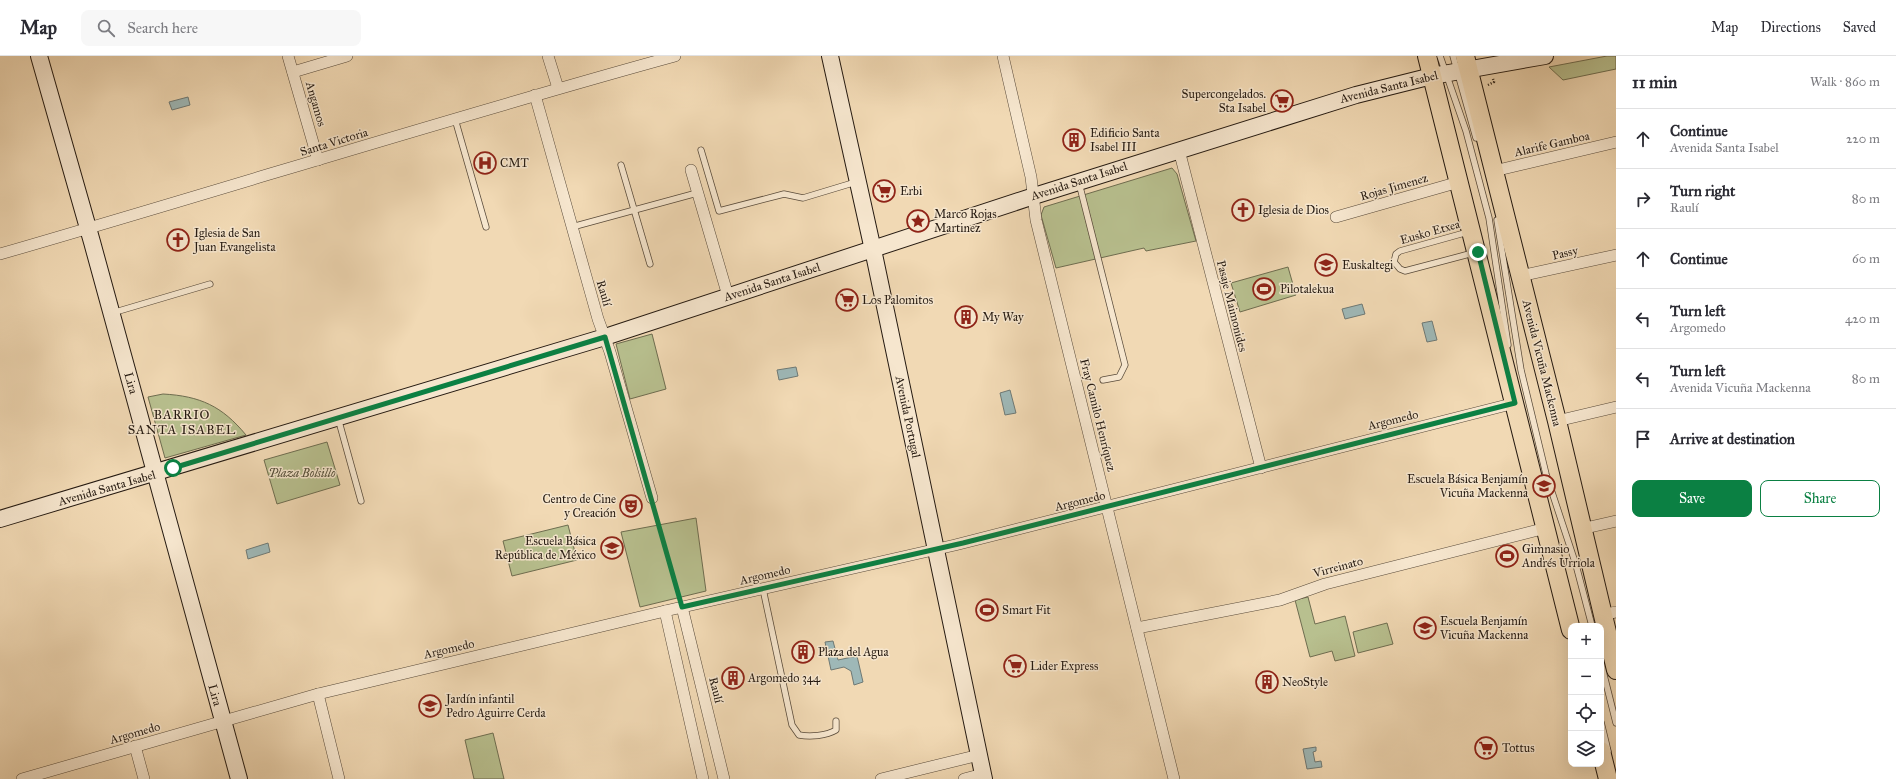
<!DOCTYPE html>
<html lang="en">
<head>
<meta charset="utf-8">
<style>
	body { margin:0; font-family:"IM FELL Great Primer",serif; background:#f7f7f7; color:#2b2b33 }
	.controls { position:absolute; right:12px; bottom:12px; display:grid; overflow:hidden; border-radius:8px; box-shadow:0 4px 16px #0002 }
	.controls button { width:36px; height:36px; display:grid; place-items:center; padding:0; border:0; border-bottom:1px solid #e1e1e2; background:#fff; color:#2b2b33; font:20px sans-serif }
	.stop { position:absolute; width:12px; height:12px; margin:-9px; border:3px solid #0b8043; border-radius:50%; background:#fff }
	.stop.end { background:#0b8043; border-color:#fff; box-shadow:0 1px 4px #0008 }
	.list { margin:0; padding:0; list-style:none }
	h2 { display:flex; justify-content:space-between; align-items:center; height:52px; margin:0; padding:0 16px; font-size:17px }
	h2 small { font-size:13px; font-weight:400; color:#7c7c81 }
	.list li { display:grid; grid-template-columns:26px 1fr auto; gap:12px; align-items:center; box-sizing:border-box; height:60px; padding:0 16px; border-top:1px solid #e1e1e2 }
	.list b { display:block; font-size:15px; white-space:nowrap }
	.list p { margin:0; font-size:13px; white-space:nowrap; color:#7c7c81 }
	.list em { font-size:13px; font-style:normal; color:#7c7c81 }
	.actions { display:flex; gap:8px; padding:12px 16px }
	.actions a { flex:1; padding:9px 0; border:1px solid #0b8043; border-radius:8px; text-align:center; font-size:14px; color:#0b8043 }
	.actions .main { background:#0b8043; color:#fff }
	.icon { flex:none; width:22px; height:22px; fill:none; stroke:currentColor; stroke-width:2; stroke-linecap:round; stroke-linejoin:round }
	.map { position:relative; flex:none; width:1616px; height:723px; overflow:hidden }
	header { display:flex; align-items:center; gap:24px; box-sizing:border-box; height:56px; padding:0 20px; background:#fff; border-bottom:1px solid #e1e1e2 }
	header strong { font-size:19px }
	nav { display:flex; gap:22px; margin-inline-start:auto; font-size:14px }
	.search { width:280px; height:36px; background:#f7f7f7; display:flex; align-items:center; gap:10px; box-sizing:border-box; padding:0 14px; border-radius:8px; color:#7c7c81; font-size:15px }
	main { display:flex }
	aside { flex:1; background:#fff }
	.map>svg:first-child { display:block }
	.green { fill:#b8c08f; stroke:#6e6d50 }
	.water { fill:#9eb8b7; stroke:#6e7975 }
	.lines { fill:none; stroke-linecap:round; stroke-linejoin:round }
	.lane-casing { stroke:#584a3a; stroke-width:7 }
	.street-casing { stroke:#584a3a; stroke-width:12 }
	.secondary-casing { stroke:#251a11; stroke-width:18 }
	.primary-casing { stroke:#251a11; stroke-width:20 }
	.path { stroke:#251a11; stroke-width:2.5; stroke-dasharray:1 2; stroke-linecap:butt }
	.lane { stroke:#f6e6ce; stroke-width:5.5 }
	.street { stroke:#f6e6ce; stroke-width:11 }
	.secondary { stroke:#f6e6ce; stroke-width:16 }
	.primary { stroke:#f1d9b4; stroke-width:18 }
	.route { stroke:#0b8043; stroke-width:5 }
	.labels { text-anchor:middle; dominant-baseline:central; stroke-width:3; stroke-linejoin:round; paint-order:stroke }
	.street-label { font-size:12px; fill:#251a11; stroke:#f6e6ce }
	.poi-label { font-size:12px; fill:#251a11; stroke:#f6e6ce; text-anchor:start }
	.park-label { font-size:12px; font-style:italic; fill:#514c37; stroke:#f6e6ce }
	.neighbourhood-label { font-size:13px; letter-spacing:1px; fill:#251a11; stroke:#f6e6ce }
</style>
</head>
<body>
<header>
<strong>Map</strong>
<div class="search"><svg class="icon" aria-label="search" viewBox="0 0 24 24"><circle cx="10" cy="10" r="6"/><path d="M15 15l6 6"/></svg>Search here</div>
<nav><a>Map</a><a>Directions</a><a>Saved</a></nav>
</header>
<main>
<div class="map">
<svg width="1616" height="723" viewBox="0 0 1616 723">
	<rect width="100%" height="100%" fill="#f1d9b4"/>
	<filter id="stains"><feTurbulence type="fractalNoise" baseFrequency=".005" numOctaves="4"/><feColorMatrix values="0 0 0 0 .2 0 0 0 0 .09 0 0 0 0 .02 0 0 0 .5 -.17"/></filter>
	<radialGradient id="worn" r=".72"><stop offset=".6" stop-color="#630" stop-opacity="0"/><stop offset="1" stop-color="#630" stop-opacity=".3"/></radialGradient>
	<!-- green -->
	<g class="green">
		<path d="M1607,0h9v13l-53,11 -14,-13z"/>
		<path d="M1172,112l5,6 19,67 -50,10 -2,-3 -88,20 -15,-53 3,-8z"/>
		<path d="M1288,211l8,28 -56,17 -9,-29z"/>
		<path d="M652,278l14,55 -36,10 -14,-55z"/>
		<path d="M163,338c37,2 59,12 83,41l-81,23 -17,-61z"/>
		<path d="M327,386l13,43 -63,19 -13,-44z"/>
		<path d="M696,462l10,73 -66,16 -19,-75z"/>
		<path d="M568,469l9,35 -65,16 -9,-35z"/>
		<path d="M1308,541l7,27 30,-8 10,40 -20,5 -3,-10 -22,6 -15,-57z"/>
		<path d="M1387,567l6,21 -35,9 -5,-21z"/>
		<path d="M493,677l11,46h-30l-9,-39z"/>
	</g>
	<!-- water -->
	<g class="water">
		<path d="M188,41l2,8 -18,5 -3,-8z"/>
		<path d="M1362,248l3,10 -20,5 -3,-10z"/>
		<path d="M1432,265l5,19 -10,2 -5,-19z"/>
		<path d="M796,311l2,9 -19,4 -2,-10z"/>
		<path d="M1010,334l6,23 -11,2 -5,-22z"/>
		<path d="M268,487l2,9 -22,7 -2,-9z"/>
		<path d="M833,585l5,19 19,-4 6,26 -9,3 -3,-14 -7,-4 -13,3 -6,-28z"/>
		<path d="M1316,691v4l-3,1 2,10 6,-1 1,6 -15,2 -4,-20z"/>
	</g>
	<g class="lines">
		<!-- lane casing -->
		<g class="lane-casing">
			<g id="lane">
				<path d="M1440,0l26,75 23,87 19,127"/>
				<path d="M1453,0l23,82"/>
				<path d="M455,63l31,108"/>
				<path d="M701,94l18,61 65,-17 19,4 53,-16"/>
				<path d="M621,109l29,99"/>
				<path d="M1079,127l46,182 -6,12 -16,3"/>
				<path d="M1497,164l24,150 25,104 30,91 16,61"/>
				<path d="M572,171l125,-34"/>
				<path d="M1468,176l-68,19 -4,3 -2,8 6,7 5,2 68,-18"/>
				<path d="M112,257l98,-29"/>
				<path d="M338,362l23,83"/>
				<path d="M763,533l29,136 7,10c11,2 27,1 37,-5v-9"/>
				<path d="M1601,607l15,60"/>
				<path d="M1601,666l7,29"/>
			</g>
		</g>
		<!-- street casing -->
		<g class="street-casing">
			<g id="street">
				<path d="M288,0l30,104"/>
				<path d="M548,0l10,32"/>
				<path d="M1003,0l28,121 5,43 138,559"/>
				<path d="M293,16l54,-16"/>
				<path d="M535,39l63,224 12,33 42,146"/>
				<path d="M1179,94l82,318"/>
				<path d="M691,114l37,126"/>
				<path d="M1494,115l122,-29"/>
				<path d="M1336,161l123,-35"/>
				<path d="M0,198c225,-65 449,-136 675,-198"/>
				<path d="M1520,220l96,-21"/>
				<path d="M1557,365l59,-14"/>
				<path d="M1581,473l35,-8"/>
				<path d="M682,551l42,172"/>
				<path d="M665,555l38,168"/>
				<path d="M1602,559l14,-3"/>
				<path d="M1137,572l143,-28 45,-16 221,-56"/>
				<path d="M318,638l21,85"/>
				<path d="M135,690l9,33"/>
				<path d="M22,723l296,-85 347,-83 290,-66 560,-142"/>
				<path d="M881,723l98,-24"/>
				<path d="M964,723l19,-5"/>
			</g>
		</g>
		<!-- secondary casing -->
		<g class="secondary-casing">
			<g id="secondary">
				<path d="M39,0l53,186 147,537"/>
				<path d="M830,0l45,203 109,520"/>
				<path d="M0,463l605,-182 429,-141 322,-101 76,-19 113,-20"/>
			</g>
		</g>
		<!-- primary casing -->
		<g class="primary-casing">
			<g id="primary">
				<path d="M1427,0l144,574"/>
				<path d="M1465,0l92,365 59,249"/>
				<path d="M1601,695l7,28"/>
			</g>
		</g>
		<!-- path -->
		<g class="path">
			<path d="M1488,29l6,-3 -1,-3"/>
			<path d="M654,452l25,88"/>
		</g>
		<!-- lane -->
		<use href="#lane" class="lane"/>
		<!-- street -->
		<use href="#street" class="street"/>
		<!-- secondary -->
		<use href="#secondary" class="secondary"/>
		<!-- primary -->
		<use href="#primary" class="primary"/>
	</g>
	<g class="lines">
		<!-- route -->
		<path class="route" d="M173,412l432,-131 77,270 281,-64 552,-140 -37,-151"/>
	</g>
	<!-- icons -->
	<defs>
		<g id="supermarket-ring" transform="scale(1.15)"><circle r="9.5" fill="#f6e6ce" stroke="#8f2418" stroke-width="1.5"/><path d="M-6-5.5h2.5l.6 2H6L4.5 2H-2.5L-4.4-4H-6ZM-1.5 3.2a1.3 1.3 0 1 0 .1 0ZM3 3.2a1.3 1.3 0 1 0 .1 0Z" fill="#8f2418"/></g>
		<g id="building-ring" transform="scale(1.15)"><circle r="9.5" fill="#f6e6ce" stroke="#8f2418" stroke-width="1.5"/><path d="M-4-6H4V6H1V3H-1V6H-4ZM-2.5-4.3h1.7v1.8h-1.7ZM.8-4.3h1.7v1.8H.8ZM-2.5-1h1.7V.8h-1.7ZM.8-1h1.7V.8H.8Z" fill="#8f2418"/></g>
		<g id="hospital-ring" transform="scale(1.15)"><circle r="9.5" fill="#f6e6ce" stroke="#8f2418" stroke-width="1.5"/><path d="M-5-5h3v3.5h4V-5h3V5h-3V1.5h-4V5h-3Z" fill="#8f2418"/></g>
		<g id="church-ring" transform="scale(1.15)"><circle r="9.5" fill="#f6e6ce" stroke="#8f2418" stroke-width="1.5"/><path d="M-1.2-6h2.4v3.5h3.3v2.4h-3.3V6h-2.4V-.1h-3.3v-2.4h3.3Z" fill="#8f2418"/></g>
		<g id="sight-ring" transform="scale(1.15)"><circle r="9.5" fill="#f6e6ce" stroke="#8f2418" stroke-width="1.5"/><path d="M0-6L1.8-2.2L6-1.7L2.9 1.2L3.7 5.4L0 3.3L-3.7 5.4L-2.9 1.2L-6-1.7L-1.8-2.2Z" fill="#8f2418"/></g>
		<g id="school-ring" transform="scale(1.15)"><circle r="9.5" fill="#f6e6ce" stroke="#8f2418" stroke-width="1.5"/><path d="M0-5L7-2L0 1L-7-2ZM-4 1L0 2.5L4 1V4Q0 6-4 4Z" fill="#8f2418"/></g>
		<g id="stadium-ring" transform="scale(1.15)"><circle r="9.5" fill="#f6e6ce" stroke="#8f2418" stroke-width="1.5"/><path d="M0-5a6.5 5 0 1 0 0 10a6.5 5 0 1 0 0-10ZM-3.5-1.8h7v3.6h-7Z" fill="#8f2418"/></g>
		<g id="theatre-ring" transform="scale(1.15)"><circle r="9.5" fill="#f6e6ce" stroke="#8f2418" stroke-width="1.5"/><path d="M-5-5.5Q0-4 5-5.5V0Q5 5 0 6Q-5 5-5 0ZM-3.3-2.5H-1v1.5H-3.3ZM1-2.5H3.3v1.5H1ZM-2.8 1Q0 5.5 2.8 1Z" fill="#8f2418"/></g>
	</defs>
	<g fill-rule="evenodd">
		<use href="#supermarket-ring" x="1282" y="45"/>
		<use href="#building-ring" x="1074" y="84"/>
		<use href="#hospital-ring" x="485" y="107"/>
		<use href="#supermarket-ring" x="884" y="135"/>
		<use href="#church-ring" x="1243" y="154"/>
		<use href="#sight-ring" x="918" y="165"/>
		<use href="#church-ring" x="178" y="184"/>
		<use href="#school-ring" x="1326" y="209"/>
		<use href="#stadium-ring" x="1264" y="233"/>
		<use href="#supermarket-ring" x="847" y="244"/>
		<use href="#building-ring" x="966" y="261"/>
		<use href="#school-ring" x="1544" y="430"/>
		<use href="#theatre-ring" x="631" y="450"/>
		<use href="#school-ring" x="612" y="492"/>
		<use href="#stadium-ring" x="1507" y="500"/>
		<use href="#stadium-ring" x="987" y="554"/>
		<use href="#school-ring" x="1425" y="572"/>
		<use href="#building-ring" x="803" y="596"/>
		<use href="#supermarket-ring" x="1015" y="610"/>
		<use href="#building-ring" x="733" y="622"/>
		<use href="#building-ring" x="1267" y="626"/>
		<use href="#school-ring" x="430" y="650"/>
		<use href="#supermarket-ring" x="1486" y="692"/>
	</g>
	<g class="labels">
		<!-- street labels -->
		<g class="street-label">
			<text transform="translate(1389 31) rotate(-14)">Avenida Santa Isabel</text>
			<text transform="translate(316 48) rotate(74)">Angamos</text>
			<text transform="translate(334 86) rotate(-17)">Santa Victoria</text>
			<text transform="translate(1552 88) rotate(-13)">Alarife Gamboa</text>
			<text transform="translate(1079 125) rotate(-18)">Avenida Santa Isabel</text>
			<text transform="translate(1394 131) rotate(-16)">Rojas Jimenez</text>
			<text transform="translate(1430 176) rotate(-16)">Eusko Etxea</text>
			<text transform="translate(1565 197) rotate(-13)">Passy</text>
			<text transform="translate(772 226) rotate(-18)">Avenida Santa Isabel</text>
			<text transform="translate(604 237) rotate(74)">Raulí</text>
			<text transform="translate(1232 250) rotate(76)">Pasaje Maimonides</text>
			<text transform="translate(1542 307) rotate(76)">Avenida Vicuña Mackenna</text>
			<text transform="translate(131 327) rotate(75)">Lira</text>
			<text transform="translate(1098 359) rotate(76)">Fray Camilo Henríquez</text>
			<text transform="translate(908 361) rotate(78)">Avenida Portugal</text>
			<text transform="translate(1393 364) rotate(-14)">Argomedo</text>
			<text transform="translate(107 432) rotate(-16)">Avenida Santa Isabel</text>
			<text transform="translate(1080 445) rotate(-14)">Argomedo</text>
			<text transform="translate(1338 511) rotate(-15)">Virreinato</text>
			<text transform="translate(765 519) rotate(-13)">Argomedo</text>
			<text transform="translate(449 593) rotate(-13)">Argomedo</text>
			<text transform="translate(716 634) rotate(76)">Raulí</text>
			<text transform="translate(215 639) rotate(75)">Lira</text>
			<text transform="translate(135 677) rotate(-16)">Argomedo</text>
		</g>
		<!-- poi labels -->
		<g class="poi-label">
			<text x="1266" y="38" text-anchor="end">Supercongelados.<tspan x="1266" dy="14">Sta Isabel</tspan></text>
			<text x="1090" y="77">Edificio Santa<tspan x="1090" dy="14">Isabel III</tspan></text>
			<text x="500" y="107">CMT</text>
			<text x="900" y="135">Erbi</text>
			<text x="1258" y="154">Iglesia de Dios</text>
			<text x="934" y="158">Marco Rojas<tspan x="934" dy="14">Martinez</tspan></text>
			<text x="194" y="177">Iglesia de San<tspan x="194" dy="14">Juan Evangelista</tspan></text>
			<text x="1342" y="209">Euskaltegi</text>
			<text x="1280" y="233">Pilotalekua</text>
			<text x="862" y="244">Los Palomitos</text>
			<text x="982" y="261">My Way</text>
			<text x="1528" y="423" text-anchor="end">Escuela Básica Benjamín<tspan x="1528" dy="14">Vicuña Mackenna</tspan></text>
			<text x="616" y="443" text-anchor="end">Centro de Cine<tspan x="616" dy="14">y Creación</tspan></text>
			<text x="596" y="485" text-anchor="end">Escuela Básica<tspan x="596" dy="14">República de México</tspan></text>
			<text x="1522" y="493">Gimnasio<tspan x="1522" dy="14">Andrés Urriola</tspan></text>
			<text x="1002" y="554">Smart Fit</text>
			<text x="1440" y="565">Escuela Benjamín<tspan x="1440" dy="14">Vicuña Mackenna</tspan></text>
			<text x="818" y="596">Plaza del Agua</text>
			<text x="1030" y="610">Lider Express</text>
			<text x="748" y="622">Argomedo 344</text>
			<text x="1282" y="626">NeoStyle</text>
			<text x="446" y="643">Jardín infantil<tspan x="446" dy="14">Pedro Aguirre Cerda</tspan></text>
			<text x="1502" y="692">Tottus</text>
		</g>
		<!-- park labels -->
		<g class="park-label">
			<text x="302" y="417">Plaza Bolsillo</text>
		</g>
		<!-- neighbourhood labels -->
		<g class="neighbourhood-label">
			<text x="182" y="359">BARRIO<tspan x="182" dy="15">SANTA ISABEL</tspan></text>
		</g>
	</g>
	<rect width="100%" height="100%" filter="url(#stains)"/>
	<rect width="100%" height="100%" fill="url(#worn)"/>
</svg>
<div class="controls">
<button>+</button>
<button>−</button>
<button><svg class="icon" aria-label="locate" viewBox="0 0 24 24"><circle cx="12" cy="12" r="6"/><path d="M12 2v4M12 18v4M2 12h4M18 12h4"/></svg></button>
<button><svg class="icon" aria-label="layers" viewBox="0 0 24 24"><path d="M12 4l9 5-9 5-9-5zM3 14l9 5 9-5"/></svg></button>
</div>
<div class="stop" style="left:173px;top:412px"></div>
<div class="stop end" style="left:1478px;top:196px"></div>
</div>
<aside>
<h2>11 min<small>Walk · 860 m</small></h2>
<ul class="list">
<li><svg class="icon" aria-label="ahead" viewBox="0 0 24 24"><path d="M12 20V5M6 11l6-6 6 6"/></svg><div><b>Continue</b><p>Avenida Santa Isabel</p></div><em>220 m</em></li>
<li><svg class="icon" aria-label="right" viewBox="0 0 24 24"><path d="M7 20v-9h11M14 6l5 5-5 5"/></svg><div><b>Turn right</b><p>Raulí</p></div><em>80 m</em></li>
<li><svg class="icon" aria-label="ahead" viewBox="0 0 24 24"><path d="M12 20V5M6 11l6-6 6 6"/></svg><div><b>Continue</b></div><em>60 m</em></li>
<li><svg class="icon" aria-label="left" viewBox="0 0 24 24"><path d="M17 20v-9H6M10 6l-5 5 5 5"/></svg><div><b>Turn left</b><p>Argomedo</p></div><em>420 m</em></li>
<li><svg class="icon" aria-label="left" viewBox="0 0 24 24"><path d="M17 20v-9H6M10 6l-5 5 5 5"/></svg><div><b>Turn left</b><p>Avenida Vicuña Mackenna</p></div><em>80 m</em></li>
<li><svg class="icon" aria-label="arrive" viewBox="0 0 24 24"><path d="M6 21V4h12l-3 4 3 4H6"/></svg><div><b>Arrive at destination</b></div></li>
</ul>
<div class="actions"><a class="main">Save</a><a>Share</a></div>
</aside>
</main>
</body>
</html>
